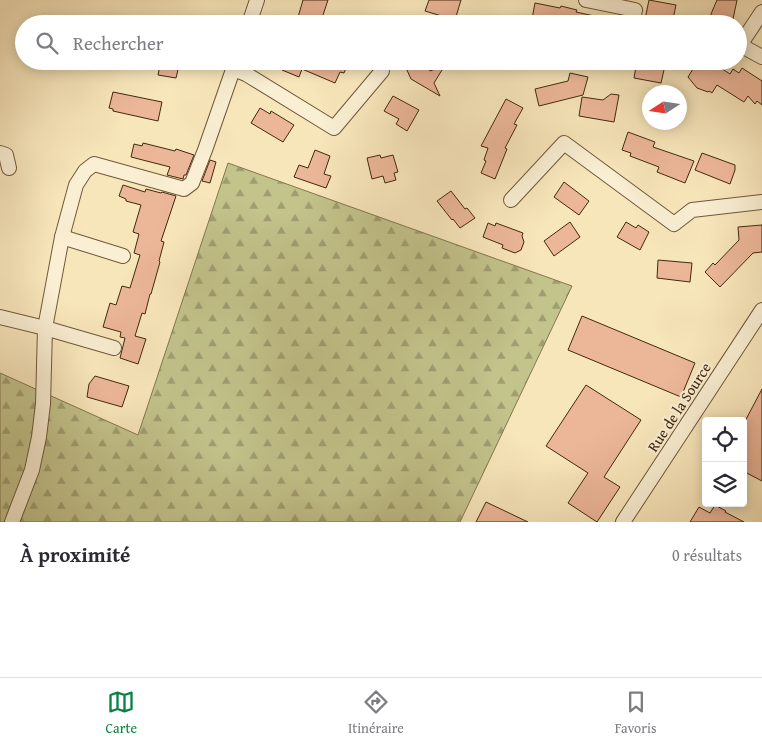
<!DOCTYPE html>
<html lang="fr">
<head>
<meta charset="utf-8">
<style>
	body { margin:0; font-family:"Gentium Book Plus",serif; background:#f7f7f7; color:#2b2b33 }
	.controls { position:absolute; right:15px; bottom:15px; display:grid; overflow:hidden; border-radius:5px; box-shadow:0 2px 12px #0003 }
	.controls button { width:45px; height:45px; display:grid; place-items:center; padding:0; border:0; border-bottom:1px solid #e1e1e2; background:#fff; color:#2b2b33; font:25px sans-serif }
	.compass { position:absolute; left:642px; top:85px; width:45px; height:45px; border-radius:50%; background:#fff; box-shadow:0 2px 12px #0003; rotate:258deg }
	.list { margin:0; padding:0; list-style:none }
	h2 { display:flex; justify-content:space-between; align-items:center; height:65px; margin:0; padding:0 20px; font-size:21px }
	h2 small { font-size:16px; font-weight:400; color:#7c7c81 }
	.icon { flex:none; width:28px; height:28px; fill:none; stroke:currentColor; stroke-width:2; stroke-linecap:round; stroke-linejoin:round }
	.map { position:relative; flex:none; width:762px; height:522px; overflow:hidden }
	.search { position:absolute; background:#fff; box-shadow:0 2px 12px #0003; left:15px; right:15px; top:15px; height:55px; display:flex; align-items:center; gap:12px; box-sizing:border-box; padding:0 18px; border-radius:28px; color:#7c7c81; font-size:19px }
	.sheet { height:155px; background:#fff }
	nav { display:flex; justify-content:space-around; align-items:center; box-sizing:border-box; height:70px; border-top:1px solid #e1e1e2; background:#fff; font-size:14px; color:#7c7c81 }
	nav a { display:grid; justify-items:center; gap:2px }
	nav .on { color:#0b8043 }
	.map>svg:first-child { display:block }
	.forest { fill:url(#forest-firs); stroke:#83764e }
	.building { fill:#ecb799; stroke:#43280f }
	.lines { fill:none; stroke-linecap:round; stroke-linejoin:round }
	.minor-casing { stroke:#70583a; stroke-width:16 }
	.minor { stroke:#faefd3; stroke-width:14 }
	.labels { text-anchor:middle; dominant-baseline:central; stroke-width:4.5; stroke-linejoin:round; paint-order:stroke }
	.street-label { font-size:15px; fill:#43280f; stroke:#faefd3 }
</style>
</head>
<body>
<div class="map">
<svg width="762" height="522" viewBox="0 0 762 522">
	<defs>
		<pattern id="forest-firs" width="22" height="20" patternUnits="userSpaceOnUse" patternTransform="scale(1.25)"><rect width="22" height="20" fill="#c3c38c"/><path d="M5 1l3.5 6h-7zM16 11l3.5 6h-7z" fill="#a09e71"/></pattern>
	</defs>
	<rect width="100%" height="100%" fill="#f8e6bb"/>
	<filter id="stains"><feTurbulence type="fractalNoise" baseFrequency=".004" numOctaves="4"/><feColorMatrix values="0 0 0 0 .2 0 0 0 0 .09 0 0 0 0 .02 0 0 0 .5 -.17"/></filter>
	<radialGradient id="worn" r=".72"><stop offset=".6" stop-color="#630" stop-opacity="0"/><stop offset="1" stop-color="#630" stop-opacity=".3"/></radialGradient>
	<!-- forest -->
	<path class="forest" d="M228,163l344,123 -112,236h-460v-149l138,62z"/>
	<!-- building -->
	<g class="building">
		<path d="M303,0h25l-8,24h-24z"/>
		<path d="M429,0h32l-6,20 -30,-9z"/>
		<path d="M649,0l27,5 -4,19h-28z"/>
		<path d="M717,0h20l-5,24h-20l-1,-10z"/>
		<path d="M535,3l25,5 1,-2 16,4 -1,2 32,7v5h-77z"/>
		<path d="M161,61h19l-4,17 -18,-3z"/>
		<path d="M284,61h65l-5,12 -4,-1 -5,11 -33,-14 -3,8 -17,-7 3,-8z"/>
		<path d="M424,61l6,10 15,-6 -11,18 6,13 -29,-17 -5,-11z"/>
		<path d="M637,61h29l-5,22 -27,-5z"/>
		<path d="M698,61h12l20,13 3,-5 6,4 3,-5 20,13v24l-5,-4 -2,3 -7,-8 -4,6 -27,-17 -5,8 -3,-2 -1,1 -11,-4 -9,-11z"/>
		<path d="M570,73l18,4 -5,18 -44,11 -4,-17 33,-8z"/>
		<path d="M113,92l49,10 -4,19 -45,-10v-2l-4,-1z"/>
		<path d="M611,94l8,1 -5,27 -35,-6 3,-19 21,3z"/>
		<path d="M393,96l26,14 -12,21 -11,-7 3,-5 -15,-8z"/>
		<path d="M506,99l17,9 -9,16 3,1 -12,23 2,1 -12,30 -14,-6 5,-12 -2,-1 4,-12 -7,-2z"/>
		<path d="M260,108l10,6 1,-3 23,14 -11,17 -32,-19z"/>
		<path d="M628,132l27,10 -2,5 41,14 -9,22 -28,-11 2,-5 -29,-11 1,-3 -9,-3z"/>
		<path d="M143,143l32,8 1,-2 18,6 -8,20h-2l-1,4 -16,-4 3,-8 -39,-10 3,-13 8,2z"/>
		<path d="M315,150l15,6 -6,18 7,2 -5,12 -32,-11 5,-12 9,3z"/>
		<path d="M702,153l33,12v5l-5,14 -35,-14z"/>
		<path d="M380,155l1,3 12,-3 5,17 -4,1 2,7 -11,3 -2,-7 -11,3 -5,-21z"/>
		<path d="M210,160l6,2 -6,21 -8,-2z"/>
		<path d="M564,182l25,19 -10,14 -25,-18z"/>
		<path d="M123,185l22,7 1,-3 15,4 1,-1 14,4 -15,45 3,1 -5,19 1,1 -9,32h-1l-5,20 -3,-1 -7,23 11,3 -8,25 -18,-6 5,-20 -5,-1 1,-5 -18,-5 7,-24 6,2 6,-19 8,2 10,-33 -6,-2 5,-19 -6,-2 8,-27 -15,-4v-2l-7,-3z"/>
		<path d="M451,191l14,18 2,-1 8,10 -15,10 -7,-9 -1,1 -15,-19z"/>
		<path d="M570,222l10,15 -26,19 -10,-15z"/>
		<path d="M626,222l10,6 2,-3 11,7 -9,18 -23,-13z"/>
		<path d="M488,223l7,3 1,-3 27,10 -1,3 2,6 -3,8 -6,3 -13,-5 1,-3 -20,-8z"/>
		<path d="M762,225v27l-9,1 -33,34 -15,-15 8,-9 2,2 24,-25 -1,-13z"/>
		<path d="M658,260l34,3 -2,19 -33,-4z"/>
		<path d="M582,316l113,47 -14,34 -113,-47z"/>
		<path d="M95,376l34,10 -7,21 -35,-10 2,-13z"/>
		<path d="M586,385l55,35 -37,57 16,10 -23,35 -29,-19 20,-30 -42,-27z"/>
		<path d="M762,389v92l-19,-10v-46z"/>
		<path d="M486,502l42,20h-52z"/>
		<path d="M715,505l11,6 -1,1 19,10h-54l9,-15 11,6z"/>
	</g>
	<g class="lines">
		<!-- minor casing -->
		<g class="minor-casing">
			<g id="minor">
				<path d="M586,0l49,10 -3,14"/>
				<path d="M762,12l-22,33 22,12"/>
				<path d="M249,24l8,-24"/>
				<path d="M234,69l12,5 88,54 48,-57"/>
				<path d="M0,153l6,2 3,13"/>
				<path d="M511,200l53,-57 110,81 18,-14 70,-8"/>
				<path d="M62,237l61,19"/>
				<path d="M0,317l45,11 69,20"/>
				<path d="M12,522l20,-52 7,-33 4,-33 2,-76 17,-91 14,-52 9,-14 9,-7 90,25 8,-6 13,-33 31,-89"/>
				<path d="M623,522l139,-212"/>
			</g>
		</g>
		<!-- minor -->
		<use href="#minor" class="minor"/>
	</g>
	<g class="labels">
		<!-- street labels -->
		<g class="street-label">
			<text transform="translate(679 407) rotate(-57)">Rue de la Source</text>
		</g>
	</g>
	<rect width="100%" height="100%" filter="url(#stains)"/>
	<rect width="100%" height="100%" fill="url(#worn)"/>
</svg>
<div class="controls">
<button><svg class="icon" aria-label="locate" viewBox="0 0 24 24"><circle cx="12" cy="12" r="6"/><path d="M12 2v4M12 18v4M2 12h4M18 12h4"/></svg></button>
<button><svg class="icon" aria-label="layers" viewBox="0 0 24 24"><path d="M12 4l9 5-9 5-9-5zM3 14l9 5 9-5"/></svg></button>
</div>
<svg class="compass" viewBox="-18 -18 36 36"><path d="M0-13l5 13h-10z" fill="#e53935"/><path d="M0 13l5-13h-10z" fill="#7c7c81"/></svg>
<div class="search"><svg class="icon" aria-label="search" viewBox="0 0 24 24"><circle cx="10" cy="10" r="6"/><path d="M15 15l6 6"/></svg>Rechercher</div>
</div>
<section class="sheet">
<h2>À proximité<small>0 résultats</small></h2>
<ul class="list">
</ul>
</section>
<nav>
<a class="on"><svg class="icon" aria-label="map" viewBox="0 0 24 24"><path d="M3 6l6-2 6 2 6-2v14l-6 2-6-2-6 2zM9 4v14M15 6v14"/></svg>Carte</a>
<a><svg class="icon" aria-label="directions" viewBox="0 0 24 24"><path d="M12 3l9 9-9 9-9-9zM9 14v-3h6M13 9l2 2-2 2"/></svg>Itinéraire</a>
<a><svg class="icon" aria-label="saved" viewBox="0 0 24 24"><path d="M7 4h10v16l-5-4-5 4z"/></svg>Favoris</a>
</nav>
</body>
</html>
